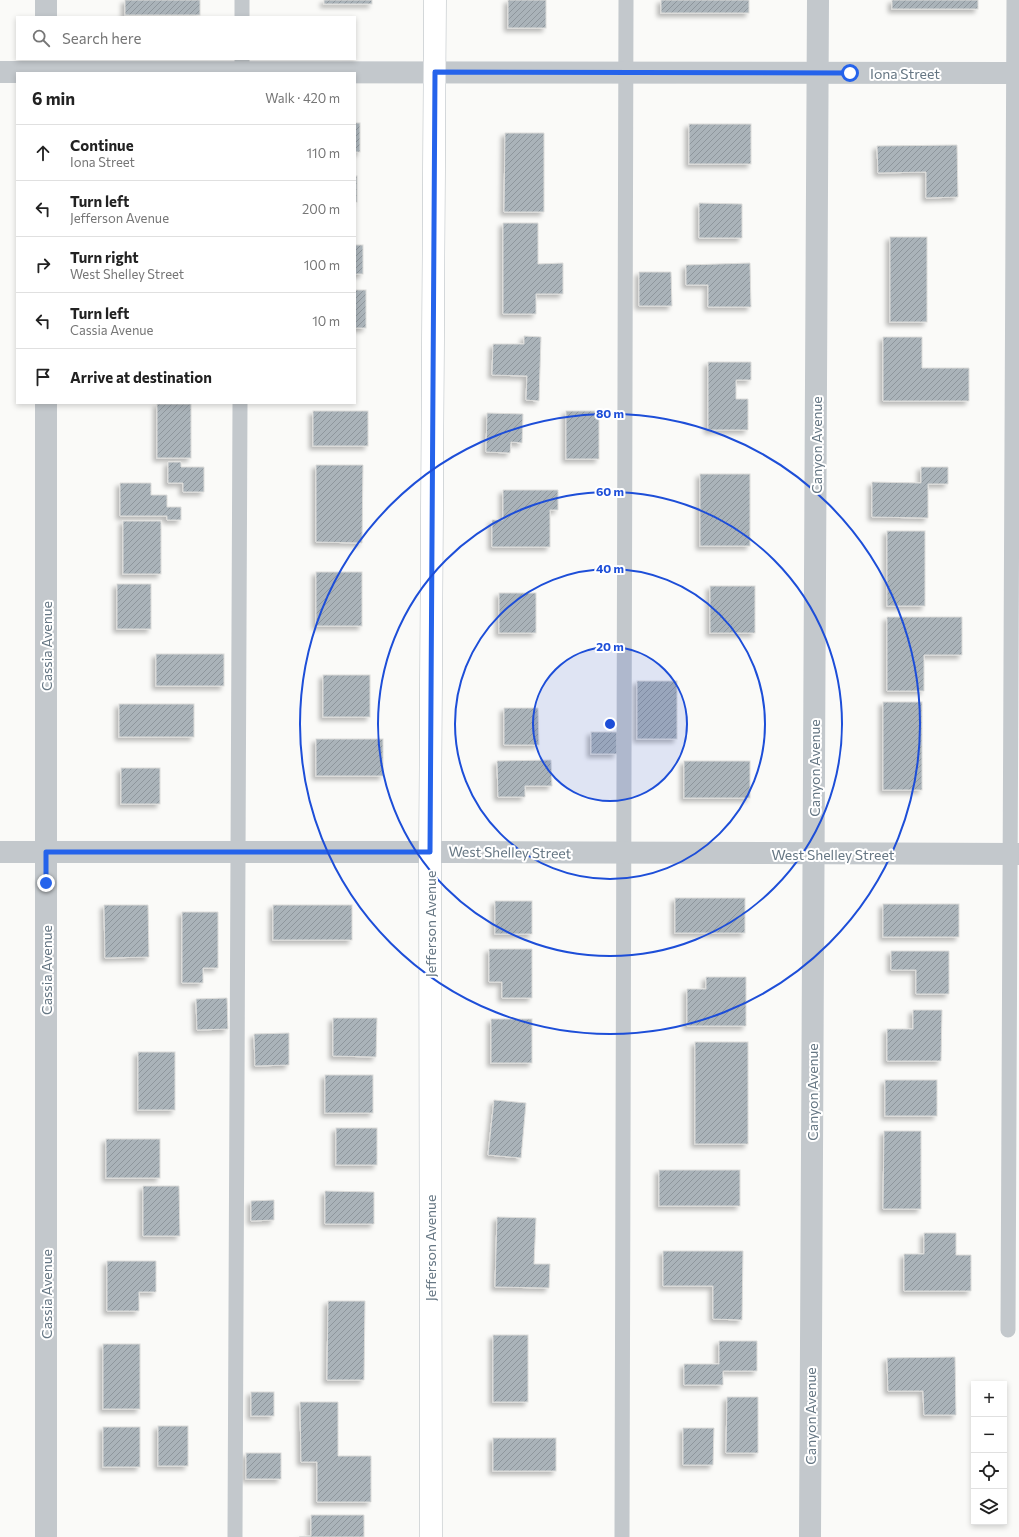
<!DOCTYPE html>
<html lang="en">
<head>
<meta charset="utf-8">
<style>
	body { margin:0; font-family:Commissioner,sans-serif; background:#f2f2f2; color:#222 }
	.controls { position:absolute; right:12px; bottom:12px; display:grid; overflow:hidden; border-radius:0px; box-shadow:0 2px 6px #0003 }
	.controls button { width:36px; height:36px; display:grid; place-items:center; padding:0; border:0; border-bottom:1px solid #e0e0e0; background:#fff; color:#222; font:20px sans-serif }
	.stop { position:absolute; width:12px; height:12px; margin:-9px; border:3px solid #2563eb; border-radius:50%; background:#fff }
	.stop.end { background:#2563eb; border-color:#fff; box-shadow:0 1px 4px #0008 }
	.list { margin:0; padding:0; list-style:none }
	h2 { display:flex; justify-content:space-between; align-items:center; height:52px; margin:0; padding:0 16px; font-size:17px }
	h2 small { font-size:13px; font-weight:400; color:#767676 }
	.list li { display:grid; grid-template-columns:26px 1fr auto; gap:12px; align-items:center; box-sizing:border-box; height:56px; padding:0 16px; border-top:1px solid #e0e0e0 }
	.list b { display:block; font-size:15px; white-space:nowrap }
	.list p { margin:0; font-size:13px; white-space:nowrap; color:#767676 }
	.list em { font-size:13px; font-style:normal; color:#767676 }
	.icon { flex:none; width:22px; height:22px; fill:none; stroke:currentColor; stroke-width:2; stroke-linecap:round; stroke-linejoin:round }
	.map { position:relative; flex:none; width:1019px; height:1537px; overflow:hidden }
	.search { position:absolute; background:#fff; box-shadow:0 2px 6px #0003; left:16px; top:16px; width:340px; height:44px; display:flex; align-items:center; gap:10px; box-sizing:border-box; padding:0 14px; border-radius:0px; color:#767676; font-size:15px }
	.panel { position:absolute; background:#fff; box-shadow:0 2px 6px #0003; left:16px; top:72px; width:340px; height:332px; border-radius:0px }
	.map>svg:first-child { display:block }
	.building { fill:url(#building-hatch); stroke:#dcdcda; filter:url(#shadow) }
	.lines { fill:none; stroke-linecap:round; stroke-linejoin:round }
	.secondary-casing { stroke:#b3babf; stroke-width:23 }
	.lane { stroke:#c3c8cc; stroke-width:15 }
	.street { stroke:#c3c8cc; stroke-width:22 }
	.secondary { stroke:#fff; stroke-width:22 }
	.route { stroke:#2563eb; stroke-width:5 }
	.ring { fill:none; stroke:#1d4ed8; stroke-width:2 }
	.labels { text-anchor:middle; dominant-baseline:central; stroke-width:4; stroke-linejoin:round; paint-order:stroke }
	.street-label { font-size:14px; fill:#657683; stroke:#fff }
	.centre { fill:#1d4ed8; stroke:#fff; stroke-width:2 }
	.ring-label { font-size:12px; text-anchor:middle; font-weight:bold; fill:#1d4ed8; stroke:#fff; stroke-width:4; stroke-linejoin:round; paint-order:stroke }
</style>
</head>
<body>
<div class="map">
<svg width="1019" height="1537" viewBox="0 0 1019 1537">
	<defs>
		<pattern id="building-hatch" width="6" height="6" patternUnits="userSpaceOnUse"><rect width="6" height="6" fill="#aab3b9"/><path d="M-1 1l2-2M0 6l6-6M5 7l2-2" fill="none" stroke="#8e969c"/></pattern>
		<filter id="shadow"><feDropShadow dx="-3.5" dy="3.5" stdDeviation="2" flood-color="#0004"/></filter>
	</defs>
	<rect width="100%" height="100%" fill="#fafaf8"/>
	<!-- building -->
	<g class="building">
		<rect x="125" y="0" width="75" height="15"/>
		<rect x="324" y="0" width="48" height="4"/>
		<rect x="508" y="0" width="38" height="28"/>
		<rect x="661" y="0" width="88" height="13"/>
		<rect x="892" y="0" width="86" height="9"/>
		<rect x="355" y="123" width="5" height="29"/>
		<rect x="689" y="124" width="62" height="40"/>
		<path d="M505,133h39v79h-40z"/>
		<path d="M957,145l1,52 -32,1v-26l-48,1 -1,-27z"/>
		<rect x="355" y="176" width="2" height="26"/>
		<path d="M699,203l43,1v34h-43z"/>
		<path d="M503,223h35v41l25,-1v31h-27v20h-33z"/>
		<rect x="890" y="237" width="37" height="85"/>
		<rect x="355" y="245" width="8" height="29"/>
		<path d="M750,263l1,44h-43v-22h-22v-20z"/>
		<path d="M639,272h32l1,34h-33z"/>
		<rect x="355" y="290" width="11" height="38"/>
		<path d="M524,336l17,1 -2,64 -13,-1 1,-24 -35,-1 1,-31h31z"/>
		<path d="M883,337h39v31h47v33h-86z"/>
		<path d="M708,362h43v18h-15v19h12v31h-40z"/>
		<rect x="157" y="404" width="34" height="54"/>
		<rect x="313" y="411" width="55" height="35"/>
		<rect x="566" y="411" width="33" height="48"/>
		<path d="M487,413l36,1 -1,29 -11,-1 -1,11 -24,-1z"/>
		<path d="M168,462h13v5h23v25h-21v-9h-15z"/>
		<path d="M316,465h47l-1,78 -46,-1z"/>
		<path d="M921,467h27v17h-20v34l-56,-1v-35l49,1z"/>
		<rect x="700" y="474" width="50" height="72"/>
		<path d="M120,483h31v12h16v12h14v13h-14v-4h-47z"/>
		<path d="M503,490h55v20h-8v37h-58v-27h11z"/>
		<rect x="123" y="521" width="38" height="53"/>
		<rect x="887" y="531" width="38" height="75"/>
		<rect x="316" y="572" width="46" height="54"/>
		<rect x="117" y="584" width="34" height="45"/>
		<rect x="710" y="586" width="45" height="47"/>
		<rect x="499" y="593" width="37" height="40"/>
		<path d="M887,617h75v38h-38v36h-37z"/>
		<rect x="156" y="654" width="68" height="32"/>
		<rect x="323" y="675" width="47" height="42"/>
		<rect x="637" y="681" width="40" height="58"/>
		<rect x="883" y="702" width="39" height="88"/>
		<rect x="119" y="704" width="75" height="33"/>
		<path d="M504,708h34l1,37h-35z"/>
		<rect x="591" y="732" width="26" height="22"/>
		<rect x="316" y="739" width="67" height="37"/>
		<path d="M551,760l1,26h-27v11h-27l-1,-36z"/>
		<rect x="684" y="761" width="66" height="37"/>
		<rect x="121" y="768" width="39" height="36"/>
		<rect x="675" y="898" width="70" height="35"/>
		<rect x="495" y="901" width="37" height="33"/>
		<rect x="883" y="904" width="76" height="33"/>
		<path d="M104,905h44l1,52 -44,1z"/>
		<rect x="273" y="905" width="79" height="35"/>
		<path d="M182,912h36v56h-15v15h-21z"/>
		<path d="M489,949h43v49h-30v-16h-13z"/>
		<path d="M891,951h58v43h-33v-24h-25z"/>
		<path d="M706,977h40v49h-59v-37h19z"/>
		<path d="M227,998l1,31 -31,1 -1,-31z"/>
		<path d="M913,1010h29l-1,51h-54v-32h26z"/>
		<path d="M333,1018h44l-1,39 -43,-1z"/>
		<rect x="491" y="1019" width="41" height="44"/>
		<path d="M289,1033v32l-34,1 -1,-32z"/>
		<rect x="695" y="1042" width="53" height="102"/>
		<rect x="138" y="1052" width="37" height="58"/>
		<rect x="325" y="1075" width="48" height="38"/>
		<rect x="885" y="1080" width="52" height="36"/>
		<path d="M494,1100l32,3 -5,55 -33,-3z"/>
		<rect x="336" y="1128" width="41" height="37"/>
		<path d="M884,1131h37v78h-38z"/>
		<rect x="106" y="1139" width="54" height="39"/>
		<rect x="659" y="1170" width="81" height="36"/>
		<path d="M143,1186h36l1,50h-37z"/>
		<path d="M325,1191l49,1v32h-49z"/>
		<path d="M274,1200v20l-23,1v-20z"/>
		<path d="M497,1217l39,1 -2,46h16l-1,24 -54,-1z"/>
		<path d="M924,1233h32v22h15v36h-67v-37h20z"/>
		<path d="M663,1251h80l-1,69 -29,-1v-33h-50z"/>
		<path d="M107,1261h49v31h-17v19h-32z"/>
		<path d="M328,1301h37l-1,79h-37z"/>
		<rect x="493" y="1335" width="35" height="67"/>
		<path d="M719,1341h38v30h-34v14h-39v-21h35z"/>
		<rect x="103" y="1344" width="37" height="65"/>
		<path d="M955,1357l1,58h-32l-1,-24h-35l-1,-33z"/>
		<rect x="251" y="1392" width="23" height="24"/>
		<path d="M727,1397h31v56h-32z"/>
		<path d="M300,1402h38v54h33v46h-54v-40h-16z"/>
		<rect x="158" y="1426" width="30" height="40"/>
		<rect x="103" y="1427" width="37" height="40"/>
		<path d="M683,1428h31l-1,37h-30z"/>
		<rect x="493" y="1438" width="63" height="33"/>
		<rect x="246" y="1453" width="35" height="26"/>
		<path d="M311,1515h53v22h-65l12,-1z"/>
	</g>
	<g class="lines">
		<!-- secondary casing -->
		<g class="secondary-casing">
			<path id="secondary" d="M431,1537l-1,-685 5,-852"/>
		</g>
		<!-- lane -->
		<g class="lane">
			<path d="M242,17v-17"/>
			<path d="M242,73v-14"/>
			<path d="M1008,1330l6,-1330"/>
			<path d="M235,1537l5,-1134"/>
			<path d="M622,1537l4,-1537"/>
		</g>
		<!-- street -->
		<g class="street">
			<path d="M46,17v-17"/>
			<path d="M0,72l1019,1"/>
			<path d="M0,852h461l558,2"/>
			<path d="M46,1537v-1134"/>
			<path d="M810,1537l8,-1537"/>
		</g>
		<!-- secondary -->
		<use href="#secondary" class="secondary"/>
	</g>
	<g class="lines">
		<!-- route -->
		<path class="route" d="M46,883v-31h384l5,-780 415,1"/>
	</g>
	<!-- distance rings -->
	<circle cx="610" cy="724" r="77" fill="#1d4ed8" fill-opacity=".12"/>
	<g class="ring">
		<circle cx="610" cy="724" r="77"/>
		<circle cx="610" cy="724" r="155"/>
		<circle cx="610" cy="724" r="232"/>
		<circle cx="610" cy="724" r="310"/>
	</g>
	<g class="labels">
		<!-- street labels -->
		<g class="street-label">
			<text x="905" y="73">Iona Street</text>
			<text transform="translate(816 445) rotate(-90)">Canyon Avenue</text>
			<text transform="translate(46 646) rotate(-90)">Cassia Avenue</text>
			<text transform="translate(814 768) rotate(-90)">Canyon Avenue</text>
			<text transform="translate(510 852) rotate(1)">West Shelley Street</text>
			<text x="833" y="854">West Shelley Street</text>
			<text transform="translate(430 924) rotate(-90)">Jefferson Avenue</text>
			<text transform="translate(46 970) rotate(-90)">Cassia Avenue</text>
			<text transform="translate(812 1092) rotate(-90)">Canyon Avenue</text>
			<text transform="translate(430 1248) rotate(-90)">Jefferson Avenue</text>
			<text transform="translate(46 1294) rotate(-90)">Cassia Avenue</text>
			<text transform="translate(810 1416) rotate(-90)">Canyon Avenue</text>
		</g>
	</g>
	<circle cx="610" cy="724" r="6" class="centre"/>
	<g class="ring-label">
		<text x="610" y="418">80 m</text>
		<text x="610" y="496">60 m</text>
		<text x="610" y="573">40 m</text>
		<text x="610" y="651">20 m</text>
	</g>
</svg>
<div class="controls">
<button>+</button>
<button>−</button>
<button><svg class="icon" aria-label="locate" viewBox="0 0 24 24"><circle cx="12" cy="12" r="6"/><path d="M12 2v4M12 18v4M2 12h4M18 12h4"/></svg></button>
<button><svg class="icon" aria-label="layers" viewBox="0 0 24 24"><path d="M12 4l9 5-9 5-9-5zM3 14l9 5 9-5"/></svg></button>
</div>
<div class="stop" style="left:850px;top:73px"></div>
<div class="stop end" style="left:46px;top:883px"></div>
<div class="search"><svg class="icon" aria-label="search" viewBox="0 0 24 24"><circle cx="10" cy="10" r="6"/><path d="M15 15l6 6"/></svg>Search here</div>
<section class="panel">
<h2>6 min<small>Walk · 420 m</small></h2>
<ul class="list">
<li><svg class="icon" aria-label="ahead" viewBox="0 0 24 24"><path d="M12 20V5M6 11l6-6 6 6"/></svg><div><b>Continue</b><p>Iona Street</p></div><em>110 m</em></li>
<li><svg class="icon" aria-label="left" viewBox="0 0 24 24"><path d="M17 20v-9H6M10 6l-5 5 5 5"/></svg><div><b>Turn left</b><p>Jefferson Avenue</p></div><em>200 m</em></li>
<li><svg class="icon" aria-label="right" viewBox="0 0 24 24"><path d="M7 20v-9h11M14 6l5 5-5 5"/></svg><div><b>Turn right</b><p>West Shelley Street</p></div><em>100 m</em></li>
<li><svg class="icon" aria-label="left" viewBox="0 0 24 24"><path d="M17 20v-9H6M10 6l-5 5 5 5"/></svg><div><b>Turn left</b><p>Cassia Avenue</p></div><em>10 m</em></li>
<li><svg class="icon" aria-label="arrive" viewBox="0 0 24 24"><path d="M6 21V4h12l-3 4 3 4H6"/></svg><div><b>Arrive at destination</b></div></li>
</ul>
</section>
</div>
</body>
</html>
